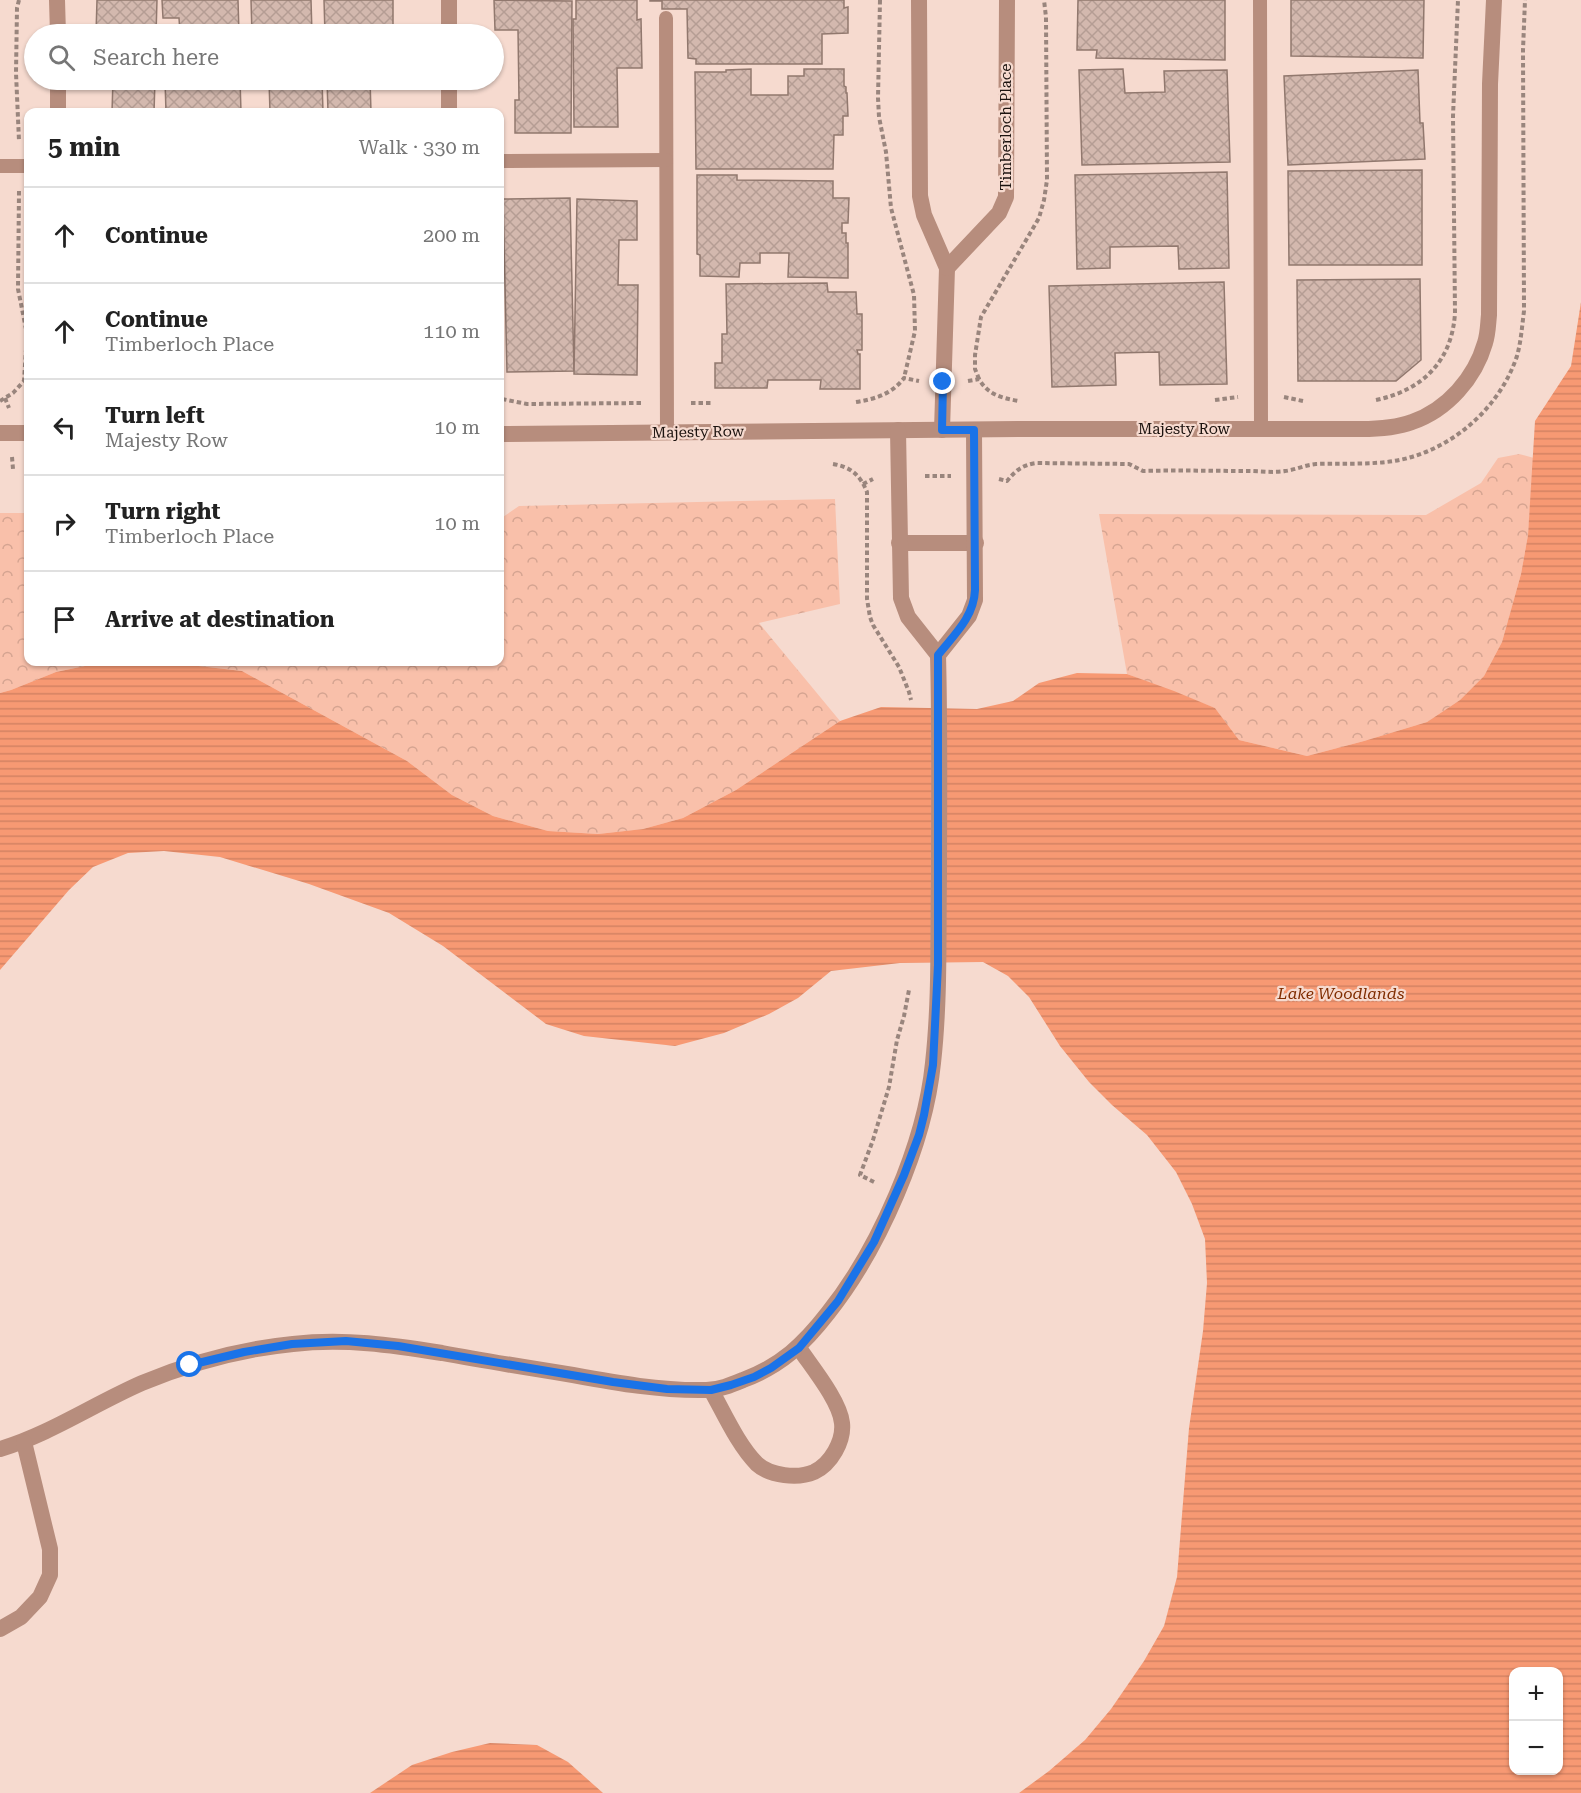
<!DOCTYPE html>
<html lang="en">
<head>
<meta charset="utf-8">
<style>
	body { margin:0; font-family:"Roboto Serif",serif; background:#f2f2f2; color:#222 }
	.controls { position:absolute; right:18px; bottom:18px; display:grid; overflow:hidden; border-radius:12px; box-shadow:0 2px 4px #0004 }
	.controls button { width:54px; height:54px; display:grid; place-items:center; padding:0; border:0; border-bottom:2px solid #e0e0e0; background:#fff; color:#222; font:30px sans-serif }
	.stop { position:absolute; width:18px; height:18px; margin:-14px; border:4px solid #1a73e8; border-radius:50%; background:#fff }
	.stop.end { background:#1a73e8; border-color:#fff; box-shadow:0 2px 6px #0008 }
	.list { margin:0; padding:0; list-style:none }
	h2 { display:flex; justify-content:space-between; align-items:center; height:78px; margin:0; padding:0 24px; font-size:26px }
	h2 small { font-size:20px; font-weight:400; color:#767676 }
	.list li { display:grid; grid-template-columns:39px 1fr auto; gap:18px; align-items:center; box-sizing:border-box; height:96px; padding:0 24px; border-top:2px solid #e0e0e0 }
	.list b { display:block; font-size:22px; white-space:nowrap }
	.list p { margin:0; font-size:20px; white-space:nowrap; color:#767676 }
	.list em { font-size:20px; font-style:normal; color:#767676 }
	.icon { flex:none; width:33px; height:33px; fill:none; stroke:currentColor; stroke-width:2; stroke-linecap:round; stroke-linejoin:round }
	.map { position:relative; flex:none; width:1581px; height:1793px; overflow:hidden }
	.search { position:absolute; background:#fff; box-shadow:0 2px 4px #0004; left:24px; top:24px; width:480px; height:66px; display:flex; align-items:center; gap:15px; box-sizing:border-box; padding:0 21px; border-radius:33px; color:#767676; font-size:22px }
	.panel { position:absolute; background:#fff; box-shadow:0 2px 4px #0004; left:24px; top:108px; width:480px; height:558px; border-radius:12px }
	.map>svg:first-child { display:block }
	.forest { fill:url(#forest-crowns) }
	.water { fill:url(#water-rules); fill-rule:evenodd }
	.building { fill:url(#building-cross-hatch); stroke:#91786e; stroke-width:1.5 }
	.lines { fill:none; stroke-linecap:round; stroke-linejoin:round }
	.path { stroke:#99857d; stroke-width:4; stroke-dasharray:4.5 3; stroke-linecap:butt }
	.service { stroke:#b78d7d; stroke-width:14 }
	.minor { stroke:#b78d7d; stroke-width:16 }
	.route { stroke:#1a73e8; stroke-width:8 }
	.labels { text-anchor:middle; dominant-baseline:central; stroke-width:4.5; stroke-linejoin:round; paint-order:stroke }
	.street-label { font-size:15px; fill:#1c130f; stroke:#f6dacf }
	.water-label { font-size:16px; font-style:italic; fill:#802d00; stroke:#f6dacf }
</style>
</head>
<body>
<div class="map">
<svg width="1581" height="1793" viewBox="0 0 1581 1793">
	<defs>
		<pattern id="forest-crowns" width="20" height="18" patternUnits="userSpaceOnUse" patternTransform="scale(1.5)"><rect width="20" height="18" fill="#f9c0aa"/><path d="M2 6a3 3 0 1 1 6 0M12 15a3 3 0 1 1 6 0" fill="none" stroke="#d5a491"/></pattern>
		<pattern id="water-rules" width="6" height="5" patternUnits="userSpaceOnUse" patternTransform="scale(1.5)"><rect width="6" height="5" fill="#f79973"/><path d="M0 2.5h6" fill="none" stroke="#d38362"/></pattern>
		<pattern id="building-cross-hatch" width="8" height="8" patternUnits="userSpaceOnUse" patternTransform="scale(1.5)"><rect width="8" height="8" fill="#d3b8ae"/><path d="M0 0l8 8M0 8l8-8" fill="none" stroke="#b59d94"/></pattern>
	</defs>
	<rect width="100%" height="100%" fill="#f6dacf"/>
	<!-- forest -->
	<g class="forest">
		<path d="M1519,454l15,4 -6,77 -7,39 -19,68 -18,34 -24,24 -33,22 -63,19 -57,15 -68,-16 -24,-32 -88,-34 -28,-160 327,1 55,-32 17,-25z"/>
		<path d="M835,499l5,105 -81,19 81,98 -104,69 -53,28 -40,11 -45,5 -50,-3 -55,-15 -41,-21 -45,-34 -165,-90 -78,-9h336v-143l19,-13z"/>
		<path d="M0,513h28v149h76l-48,10 -45,18 -11,3z"/>
	</g>
	<!-- water -->
	<g class="water">
		<path d="M1581,302v1491h-562l30,-22 36,-31 26,-31 33,-48 20,-35 13,-49 12,-149 14,-97 4,-48 -2,-44 -13,-35 -16,-32 -29,-37 -35,-30 -23,-23 -29,-36 -31,-49 -21,-21 -25,-14 -83,1 -69,8 -33,27 -29,16 -45,19 -49,13 -91,-10 -38,-12 -103,-78 -54,-33 -80,-29 -89,-27 -56,-6 -36,2 -35,14 -24,23 -69,80v-277l11,-3 45,-18 48,-10h60l78,9 165,90 45,34 41,21 55,15 50,3 45,-5 40,-11 53,-28 104,-69 41,-14 96,2 36,-8 26,-18 38,-10 50,1 47,17 41,17 24,32 68,16 57,-15 63,-19 33,-22 24,-24 18,-34 19,-68 7,-39 7,-114 36,-55zM1514,1672h44v98h-44z"/>
		<path d="M490,1743l47,2 31,17 35,31h-233l42,-28 40,-13z"/>
	</g>
	<!-- building -->
	<g class="building">
		<path d="M97,0h60l-1,34h-60z"/>
		<path d="M162,0h76l1,34h-38v-2l-21,1 -1,-15h-16z"/>
		<path d="M251,0h60l1,34h-60z"/>
		<path d="M324,0h69v34h-68z"/>
		<path d="M494,0l78,1 -1,132h-56v-33h4l-1,-70h-23z"/>
		<path d="M576,0h61v20l4,-1 1,49h-25l1,59h-44l-1,-108h3z"/>
		<path d="M650,0h194v8l4,-1v26l-26,1v30h-126v-5l-8,-1 -1,-49h-25v-8h-12z"/>
		<path d="M1078,0h147v60l-129,-2 1,-8h-20z"/>
		<path d="M1291,0h133l-1,58 -132,-2z"/>
		<path d="M751,69v26h37v-19h16v-7h40v17l2,1v6h1l1,23h-5v19h-9l-1,34h-137l-1,-97h31v-2z"/>
		<path d="M1123,69l2,24 40,-1 -1,-21 63,-1 3,92 -148,3 -3,-95z"/>
		<path d="M1418,70l2,53h3l2,36 -137,6 -4,-89z"/>
		<path d="M113,80h42l-1,32h-42z"/>
		<path d="M165,80h75l1,32h-75z"/>
		<path d="M269,80h53l1,32h-53z"/>
		<path d="M327,80h43l1,32h-43z"/>
		<path d="M1422,170v95h-133l-1,-94z"/>
		<path d="M1227,172l2,96 -50,1 -1,-23 -68,1v21l-33,1 -2,-94z"/>
		<path d="M697,175h40v5l96,1v17h16l-1,25h-6v10h4v10h2v35l-60,-1 1,-24h-29v10h-20l-1,14 -39,-1v-21l-3,-1z"/>
		<path d="M570,198l4,173 -67,1 -4,-173z"/>
		<path d="M577,199l60,2v39h-18l-1,45h20l-1,90 -63,-1z"/>
		<path d="M1420,279l1,81 -25,21h-98l-1,-101z"/>
		<path d="M1224,282l3,102 -67,1 -1,-33 -44,1 1,32 -64,2 -3,-101z"/>
		<path d="M827,283l1,9h28l1,22h5v36h-5l1,4h2v35h-40l1,-9h-53l-1,8h-52v-25h7v-29h5l-1,-50z"/>
	</g>
	<g class="lines">
		<!-- path -->
		<g class="path">
			<path d="M19,0l-2,8 -1,65 3,68"/>
			<path d="M880,0l-2,98 1,19 7,35 5,56 23,87 1,36 -11,47"/>
			<path d="M19,191l-1,98 9,45 -3,47"/>
			<path d="M979,379l-4,-10v-14l6,-38 58,-99 5,-18 3,-20 -1,-163 -2,-17"/>
			<path d="M968,381l11,-2c9,16 23,19 40,22"/>
			<path d="M1284,397l19,4"/>
			<path d="M5,398l4,10"/>
			<path d="M502,399l25,5 115,-1"/>
			<path d="M1215,400l23,-3"/>
			<path d="M1376,400c47,-10 76,-39 79,-87l-2,-197 5,-116"/>
			<path d="M0,401l13,-8 11,-12 4,1"/>
			<path d="M856,402c19,-3 36,-8 48,-24l15,3"/>
			<path d="M691,403h20"/>
			<path d="M12,457l1,12"/>
			<path d="M833,464c18,3 27,11 34,28v107l3,18 3,8 26,42 10,25 2,8"/>
			<path d="M925,476h26"/>
			<path d="M999,479l8,2c8,-10 15,-16 29,-18l93,1 14,7c35,-1 70,0 105,0 12,0 25,2 37,0 10,-1 20,-6 31,-7 26,-1 52,1 78,-3 55,-9 105,-51 123,-105 4,-14 5,-30 7,-45l-1,-261 2,-50"/>
			<path d="M863,484l10,-5"/>
			<path d="M874,1182l-14,-7 13,-35 16,-53 8,-47 7,-24 5,-26"/>
		</g>
		<!-- service -->
		<g class="service">
			<path d="M1260,0l1,428"/>
			<path d="M666,18l1,415"/>
			<path d="M500,161l166,-1"/>
			<path d="M0,166h28"/>
		</g>
		<!-- minor -->
		<g class="minor">
			<path d="M57,0l1,34"/>
			<path d="M449,0v34"/>
			<path d="M919,0l1,196 4,19 23,53 -5,162"/>
			<path d="M58,80v32"/>
			<path d="M449,80v32"/>
			<path d="M947,268l52,-55 7,-16 1,-197"/>
			<path d="M0,433h28"/>
			<path d="M500,434l529,-5h332c17,0 35,-1 51,-7 35,-12 63,-44 73,-79 3,-9 3,-19 4,-28l1,-231 4,-84"/>
			<path d="M899,543h77"/>
			<path d="M938,655l31,-39 6,-16 -1,-170"/>
			<path d="M711,1390c13,23 27,55 46,74 13,12 41,15 57,8 17,-8 30,-31 28,-49 -2,-22 -31,-57 -43,-75"/>
			<path d="M0,1449c50,-15 94,-45 142,-66 48,-20 100,-34 151,-39 51,-6 99,1 149,9 43,8 87,15 131,22 44,8 88,16 133,15 13,0 25,-5 37,-10 38,-14 61,-36 85,-67 51,-64 97,-169 105,-250 7,-63 5,-126 6,-188 0,-74 1,-147 -1,-220l-30,-38 -7,-19 -3,-168"/>
			<path d="M0,1629l21,-12 19,-20 10,-22v-26l-26,-107"/>
		</g>
	</g>
	<g class="lines">
		<!-- route -->
		<path class="route" d="M190,1365l54,-13 48,-8 54,-3 52,5 215,36 54,7 44,1 20,-5 23,-8 17,-9 28,-20 39,-47 36,-59 30,-67 15,-40 5,-20 9,-50 5,-100v-310c16,-20 36,-38 37,-65l-1,-160h-32l1,-48"/>
	</g>
	<g class="labels">
		<!-- street labels -->
		<g class="street-label">
			<text transform="translate(1006 127) rotate(-90)">Timberloch Place</text>
			<text x="1184" y="429">Majesty Row</text>
			<text transform="translate(698 432) rotate(-1)">Majesty Row</text>
		</g>
		<!-- water labels -->
		<g class="water-label">
			<text x="1341" y="993">Lake Woodlands</text>
		</g>
	</g>
</svg>
<div class="controls">
<button>+</button>
<button>−</button>
</div>
<div class="stop" style="left:190px;top:1365px"></div>
<div class="stop end" style="left:943px;top:382px"></div>
<div class="search"><svg class="icon" aria-label="search" viewBox="0 0 24 24"><circle cx="10" cy="10" r="6"/><path d="M15 15l6 6"/></svg>Search here</div>
<section class="panel">
<h2>5 min<small>Walk · 330 m</small></h2>
<ul class="list">
<li><svg class="icon" aria-label="ahead" viewBox="0 0 24 24"><path d="M12 20V5M6 11l6-6 6 6"/></svg><div><b>Continue</b></div><em>200 m</em></li>
<li><svg class="icon" aria-label="ahead" viewBox="0 0 24 24"><path d="M12 20V5M6 11l6-6 6 6"/></svg><div><b>Continue</b><p>Timberloch Place</p></div><em>110 m</em></li>
<li><svg class="icon" aria-label="left" viewBox="0 0 24 24"><path d="M17 20v-9H6M10 6l-5 5 5 5"/></svg><div><b>Turn left</b><p>Majesty Row</p></div><em>10 m</em></li>
<li><svg class="icon" aria-label="right" viewBox="0 0 24 24"><path d="M7 20v-9h11M14 6l5 5-5 5"/></svg><div><b>Turn right</b><p>Timberloch Place</p></div><em>10 m</em></li>
<li><svg class="icon" aria-label="arrive" viewBox="0 0 24 24"><path d="M6 21V4h12l-3 4 3 4H6"/></svg><div><b>Arrive at destination</b></div></li>
</ul>
</section>
</div>
</body>
</html>
